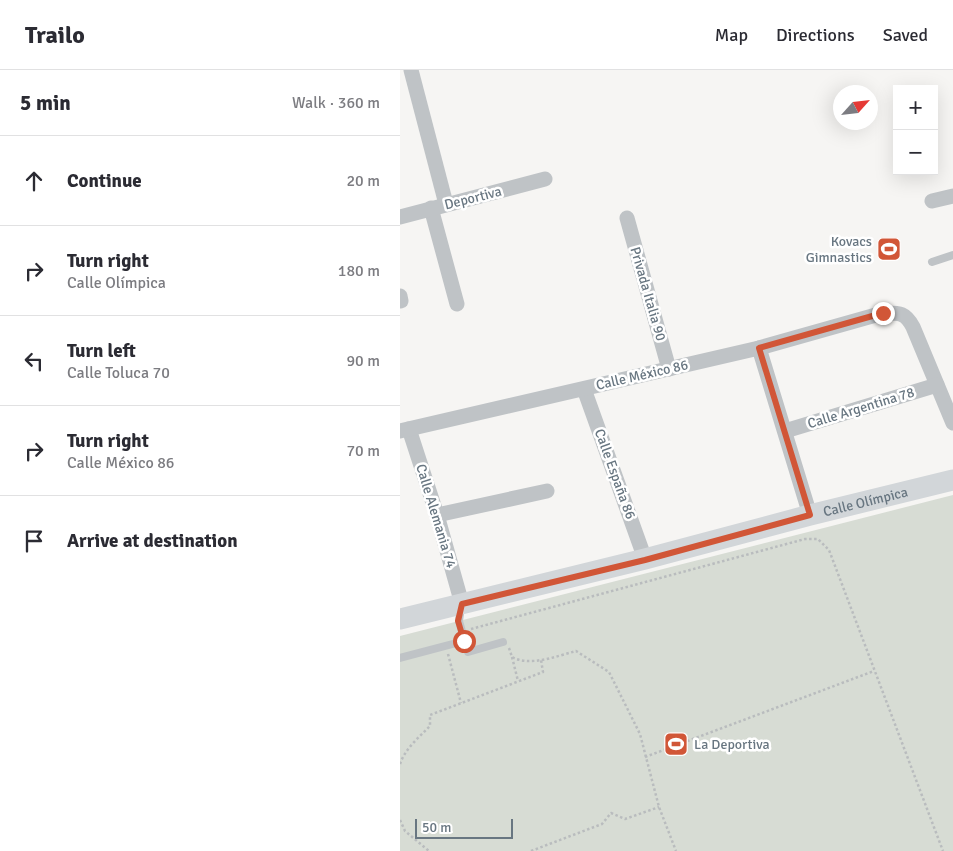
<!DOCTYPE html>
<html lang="en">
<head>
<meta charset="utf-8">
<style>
	body { margin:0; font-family:Signika,sans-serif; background:#f7f7f7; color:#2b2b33 }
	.controls { position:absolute; right:15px; top:15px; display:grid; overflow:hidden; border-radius:0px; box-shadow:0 5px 20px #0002 }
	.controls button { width:45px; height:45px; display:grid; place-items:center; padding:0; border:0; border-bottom:1px solid #e1e1e2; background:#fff; color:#2b2b33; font:25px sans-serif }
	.compass { position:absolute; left:433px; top:15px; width:45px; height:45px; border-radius:50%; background:#fff; box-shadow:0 5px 20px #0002; rotate:63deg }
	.scale { position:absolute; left:15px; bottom:12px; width:98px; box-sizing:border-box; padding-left:5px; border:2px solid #687681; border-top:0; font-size:14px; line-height:18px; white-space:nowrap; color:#687681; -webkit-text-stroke:4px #fff; paint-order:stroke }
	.stop { position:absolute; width:15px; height:15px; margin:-11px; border:4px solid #d15637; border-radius:50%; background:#fff }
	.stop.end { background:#d15637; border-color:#fff; box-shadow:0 1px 5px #0008 }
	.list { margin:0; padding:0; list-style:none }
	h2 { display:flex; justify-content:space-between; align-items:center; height:65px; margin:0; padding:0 20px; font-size:21px }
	h2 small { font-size:16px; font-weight:400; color:#7c7c81 }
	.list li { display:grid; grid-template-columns:32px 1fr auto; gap:15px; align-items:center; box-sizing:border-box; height:90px; padding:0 20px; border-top:1px solid #e1e1e2 }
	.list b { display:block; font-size:19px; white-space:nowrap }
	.list p { margin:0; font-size:16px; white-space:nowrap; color:#7c7c81 }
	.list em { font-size:16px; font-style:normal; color:#7c7c81 }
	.icon { flex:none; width:28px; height:28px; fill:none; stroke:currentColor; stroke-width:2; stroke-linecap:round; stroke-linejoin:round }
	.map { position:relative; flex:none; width:553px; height:781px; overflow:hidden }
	header { display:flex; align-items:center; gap:30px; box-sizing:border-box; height:70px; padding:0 25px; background:#fff; border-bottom:1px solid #e1e1e2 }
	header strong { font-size:24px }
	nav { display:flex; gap:28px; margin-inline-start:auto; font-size:18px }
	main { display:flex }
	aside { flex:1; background:#fff }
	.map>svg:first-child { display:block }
	.green { fill:#d7dcd4 }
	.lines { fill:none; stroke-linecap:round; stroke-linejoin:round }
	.path { stroke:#b9bcbe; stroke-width:2.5; stroke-dasharray:2.5 2.5; stroke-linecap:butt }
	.lane { stroke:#bfc3c6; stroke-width:8 }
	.street { stroke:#bfc3c6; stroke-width:15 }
	.secondary { stroke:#d2d6d9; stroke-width:21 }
	.route { stroke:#d15637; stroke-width:6 }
	.labels { text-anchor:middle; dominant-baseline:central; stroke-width:5; stroke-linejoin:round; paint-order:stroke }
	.street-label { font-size:14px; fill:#687681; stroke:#fff }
	.poi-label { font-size:14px; fill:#687681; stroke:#fff; text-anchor:end }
</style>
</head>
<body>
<header>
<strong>Trailo</strong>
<nav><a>Map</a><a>Directions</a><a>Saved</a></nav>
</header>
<main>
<aside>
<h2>5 min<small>Walk · 360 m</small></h2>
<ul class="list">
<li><svg class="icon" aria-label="ahead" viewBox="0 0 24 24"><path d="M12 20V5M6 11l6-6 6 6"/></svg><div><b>Continue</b></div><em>20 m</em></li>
<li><svg class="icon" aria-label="right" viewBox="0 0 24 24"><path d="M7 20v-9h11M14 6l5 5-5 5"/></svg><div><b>Turn right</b><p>Calle Olímpica</p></div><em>180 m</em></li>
<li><svg class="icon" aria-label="left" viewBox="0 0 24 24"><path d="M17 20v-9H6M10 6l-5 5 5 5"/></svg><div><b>Turn left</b><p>Calle Toluca 70</p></div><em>90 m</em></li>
<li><svg class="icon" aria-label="right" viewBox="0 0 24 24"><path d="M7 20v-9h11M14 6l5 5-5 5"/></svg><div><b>Turn right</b><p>Calle México 86</p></div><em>70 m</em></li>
<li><svg class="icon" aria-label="arrive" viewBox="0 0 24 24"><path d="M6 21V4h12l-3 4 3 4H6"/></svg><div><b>Arrive at destination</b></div></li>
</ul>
</aside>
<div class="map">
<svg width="553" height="781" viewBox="0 0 553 781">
	<rect width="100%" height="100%" fill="#f6f5f3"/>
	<!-- green -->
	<path class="green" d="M553,425v356h-553v-215z"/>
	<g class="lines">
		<!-- path -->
		<g class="path">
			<path d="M71,559l334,-90h13l11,11 114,301"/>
			<path d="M109,578l3,9c18,10 45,-1 64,-6l33,21 31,62 19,73 17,44"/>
			<path d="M48,584l13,49"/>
			<path d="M112,587l6,24"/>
			<path d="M245,687l229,-86"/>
			<path d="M0,694c5,-15 19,-27 30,-38v-11l113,-43 -2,-12"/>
			<path d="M0,750l5,11 24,20"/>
			<path d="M131,781l71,-27 9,-11 14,6 34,-12"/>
		</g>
		<!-- lane -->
		<g class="lane">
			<path d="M532,192l21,-7"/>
			<path d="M61,537l-2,14 9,31 35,-10"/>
			<path d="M0,588l64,-17"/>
		</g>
		<!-- street -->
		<g class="street">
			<path d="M11,0l35,134"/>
			<path d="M532,131l21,-5"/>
			<path d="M31,138l26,96"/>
			<path d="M0,147l145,-38"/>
			<path d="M227,148l42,151"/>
			<path d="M0,226l1,5"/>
			<path d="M359,278l51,167"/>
			<path d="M184,319l61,170"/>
			<path d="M9,359l28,86 25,89"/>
			<path d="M0,361l359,-83 124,-35c16,0 22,-1 30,14l40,96"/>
			<path d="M385,361l152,-46"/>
			<path d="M37,445l110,-24"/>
		</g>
		<!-- secondary -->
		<path class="secondary" id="s1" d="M0,549l245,-60 165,-44 143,-35"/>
	</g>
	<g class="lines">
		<!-- route -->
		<path class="route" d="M64,571l-6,-20 4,-17 183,-44 165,-45 -51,-167 124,-35"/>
	</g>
	<!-- icons -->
	<defs>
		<g id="stadium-square" transform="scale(1.25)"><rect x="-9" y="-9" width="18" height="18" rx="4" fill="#d15637" stroke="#fff"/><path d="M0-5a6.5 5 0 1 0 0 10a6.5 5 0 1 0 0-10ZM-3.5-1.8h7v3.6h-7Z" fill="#fff"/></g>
	</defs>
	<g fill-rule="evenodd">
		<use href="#stadium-square" x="489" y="179"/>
		<use href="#stadium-square" x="276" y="674"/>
	</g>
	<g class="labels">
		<!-- street labels -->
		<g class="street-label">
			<text transform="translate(73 128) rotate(-14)">Deportiva</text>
			<text transform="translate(248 224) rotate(74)">Privada Italia 90</text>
			<text transform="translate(242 305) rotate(-13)">Calle México 86</text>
			<text transform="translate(461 338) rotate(-17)">Calle Argentina 78</text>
			<text transform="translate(215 404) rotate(70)">Calle España 86</text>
			<text stroke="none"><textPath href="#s1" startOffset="480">Calle Olímpica</textPath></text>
			<text transform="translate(36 446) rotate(73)">Calle Alemania 74</text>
		</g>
		<!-- poi labels -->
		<g class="poi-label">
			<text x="472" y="171">Kovacs<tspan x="472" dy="16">Gimnastics</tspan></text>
			<text x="294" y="674" text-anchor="start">La Deportiva</text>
		</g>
	</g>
</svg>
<div class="controls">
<button>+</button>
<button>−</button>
</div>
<svg class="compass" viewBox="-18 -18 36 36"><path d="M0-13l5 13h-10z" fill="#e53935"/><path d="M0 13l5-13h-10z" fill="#7c7c81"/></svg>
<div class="scale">50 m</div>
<div class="stop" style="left:64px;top:571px"></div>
<div class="stop end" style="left:483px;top:243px"></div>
</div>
</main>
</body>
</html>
